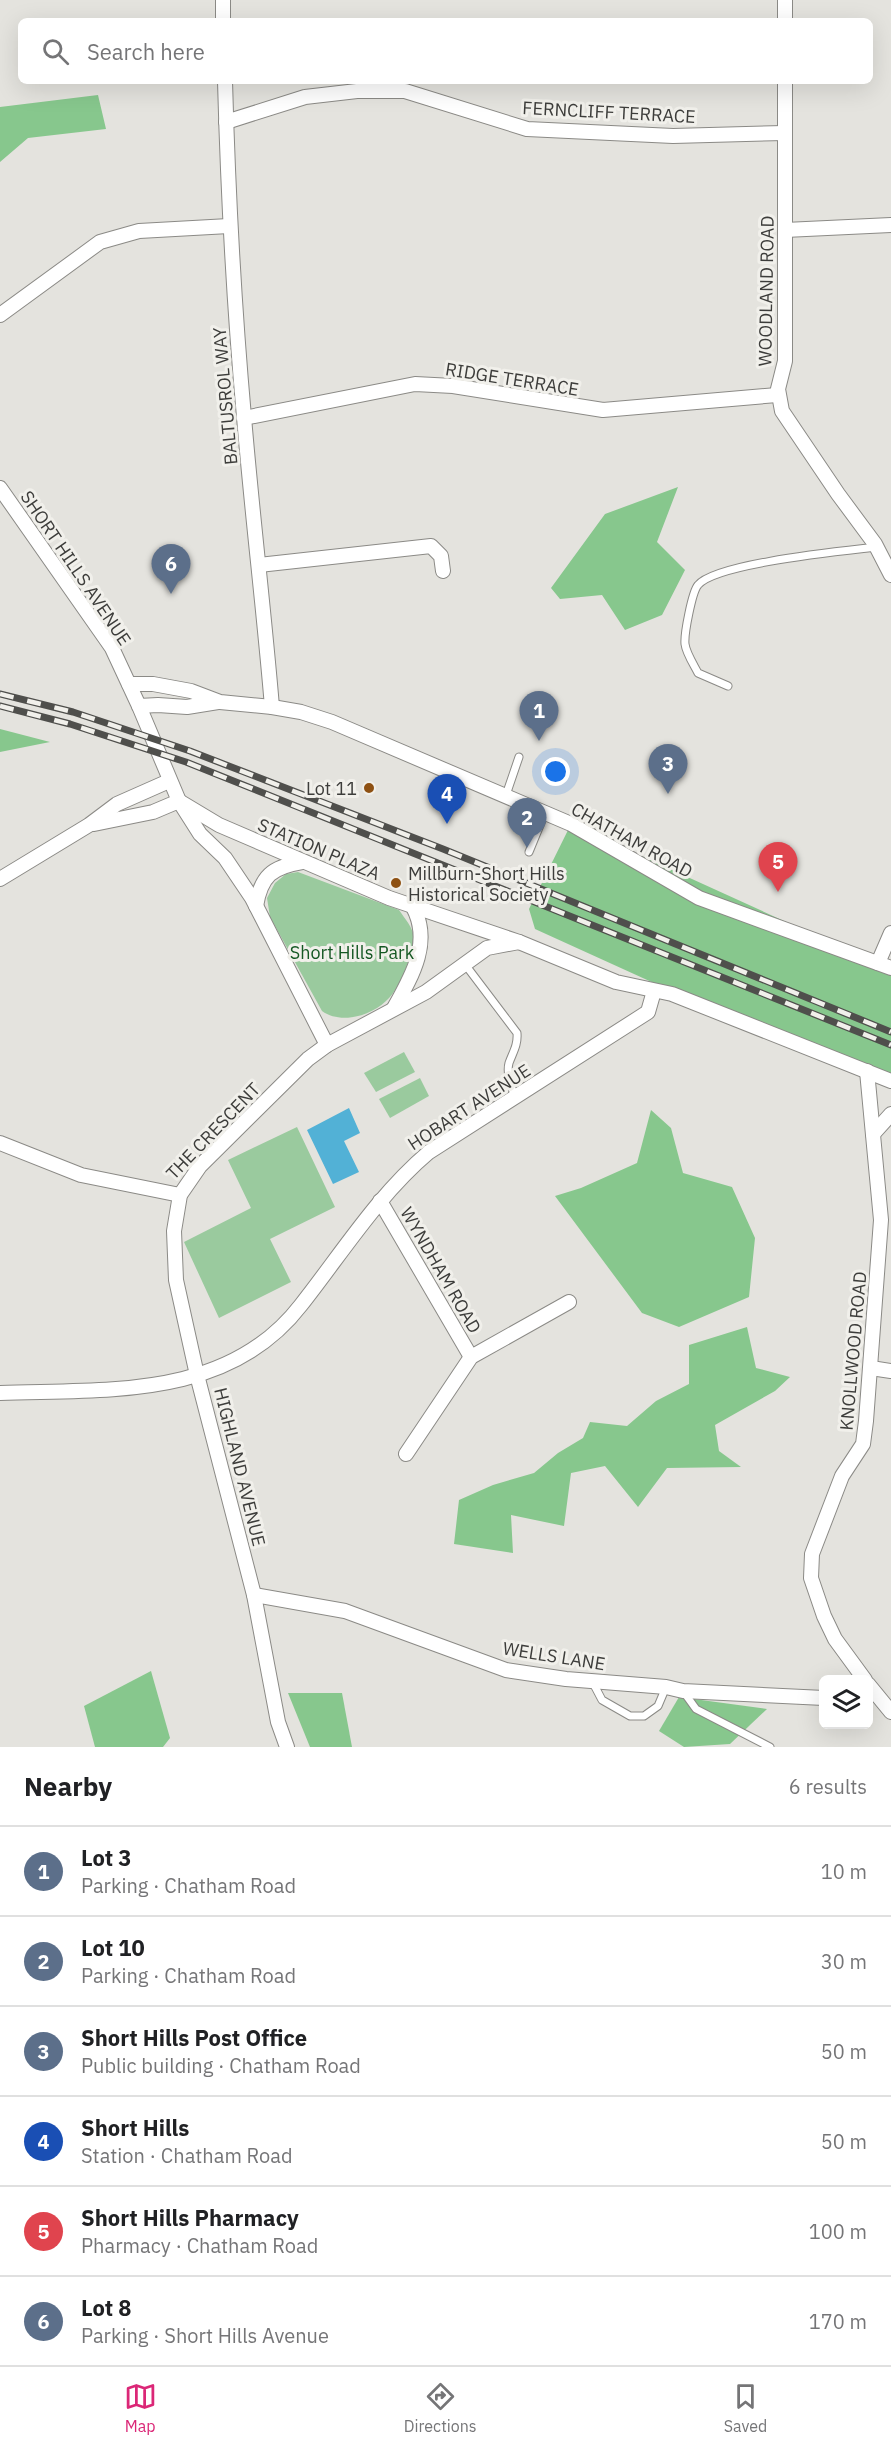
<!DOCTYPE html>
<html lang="en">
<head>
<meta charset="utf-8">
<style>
	body { margin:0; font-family:"IBM Plex Sans",sans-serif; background:#f2f2f2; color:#202124 }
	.controls { position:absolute; right:18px; bottom:18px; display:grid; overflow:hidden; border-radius:9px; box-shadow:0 6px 24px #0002 }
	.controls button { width:54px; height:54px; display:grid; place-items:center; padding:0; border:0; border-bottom:2px solid #e0e0e0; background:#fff; color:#202124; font:30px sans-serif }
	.you { position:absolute; left:556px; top:772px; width:21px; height:21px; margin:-15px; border:4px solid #fff; border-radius:50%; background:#1a73e8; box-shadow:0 0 0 9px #1a73e833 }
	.badge { display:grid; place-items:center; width:39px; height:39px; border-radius:50%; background:#db2777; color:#fff; font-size:20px; font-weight:700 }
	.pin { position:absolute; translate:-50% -50px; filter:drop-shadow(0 2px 3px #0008) }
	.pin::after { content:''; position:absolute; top:32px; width:21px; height:18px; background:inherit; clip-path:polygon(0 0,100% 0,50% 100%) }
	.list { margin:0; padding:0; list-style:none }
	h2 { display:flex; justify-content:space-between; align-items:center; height:78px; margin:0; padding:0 24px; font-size:26px }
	h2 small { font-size:20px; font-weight:400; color:#757577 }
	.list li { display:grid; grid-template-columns:39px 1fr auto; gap:18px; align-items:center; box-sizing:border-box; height:90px; padding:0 24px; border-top:2px solid #e0e0e0 }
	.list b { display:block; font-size:22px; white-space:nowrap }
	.list p { margin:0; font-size:20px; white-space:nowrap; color:#757577 }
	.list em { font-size:20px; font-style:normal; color:#757577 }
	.icon { flex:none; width:33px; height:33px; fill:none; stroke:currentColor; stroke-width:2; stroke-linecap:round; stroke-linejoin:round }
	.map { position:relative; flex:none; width:891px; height:1747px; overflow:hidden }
	.search { position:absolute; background:#fff; box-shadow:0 6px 24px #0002; left:18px; right:18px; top:18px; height:66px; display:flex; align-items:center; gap:15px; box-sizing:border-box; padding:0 21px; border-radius:9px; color:#757577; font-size:22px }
	.sheet { height:618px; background:#fff }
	nav { display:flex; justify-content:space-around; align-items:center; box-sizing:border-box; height:84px; border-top:2px solid #e0e0e0; background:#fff; font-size:16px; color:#757577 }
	nav a { display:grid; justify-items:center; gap:3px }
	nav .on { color:#db2777 }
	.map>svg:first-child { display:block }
	.green { fill:#9aca9e }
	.forest { fill:#87c78d }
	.water { fill:#52b1d6 }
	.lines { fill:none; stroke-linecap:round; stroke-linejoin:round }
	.lane-casing { stroke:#8b8a86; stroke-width:9 }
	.street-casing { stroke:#8b8a86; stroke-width:16 }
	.lane { stroke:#fff; stroke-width:7 }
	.street { stroke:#fff; stroke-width:14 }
	.rail-casing { stroke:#4f4f4c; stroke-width:7 }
	.rail { stroke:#f1f0eb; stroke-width:4.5; stroke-dasharray:14; stroke-linecap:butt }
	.poi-dot { fill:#8e5113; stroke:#f1f0eb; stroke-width:2 }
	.labels { text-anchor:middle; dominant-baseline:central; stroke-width:6; stroke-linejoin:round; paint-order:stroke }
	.street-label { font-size:18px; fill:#3d3d3b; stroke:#f1f0eb }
	.poi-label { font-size:18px; fill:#3d3d3b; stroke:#f1f0eb; text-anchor:end }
	.park-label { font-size:18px; fill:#155823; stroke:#f1f0eb }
</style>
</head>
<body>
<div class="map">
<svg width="891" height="1747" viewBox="0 0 891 1747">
	<rect width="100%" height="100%" fill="#e4e3de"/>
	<!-- green -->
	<g class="green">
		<path d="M298,872l101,38c6,9 14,17 15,28 1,8 -4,19 -7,27 -5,13 -11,27 -21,36 -17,16 -46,23 -64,10l-52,-94 -3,-19 8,-15 11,-9z"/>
		<path d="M404,1052l11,20 -39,20 -12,-19z"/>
		<path d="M420,1078l9,18 -39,22 -11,-19z"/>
		<path d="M297,1127l38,80 -65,32 21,43 -72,36 -35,-76 67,-34 -23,-48z"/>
	</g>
	<!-- forest -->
	<g class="forest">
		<path d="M98,95l8,34 -78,9 -28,24v-55z"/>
		<path d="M678,487l-21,55 28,28 -23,45 -37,15 -23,-35 -42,4 -9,-11 54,-74z"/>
		<path d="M0,729l50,13 -50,10z"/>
		<path d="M571,824l246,112 74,28v123l-213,-93 -143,-65 -6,-20z"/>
		<path d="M651,1110l20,18 12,45 49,14 23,51 -6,59 -70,30 -37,-14 -87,-117 26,-8 56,-25z"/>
		<path d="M747,1327l9,41 34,9 -15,14 -60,34 4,26 22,16 -74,1 -29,39 -33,-41 -34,7 -7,53 -53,-11 2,38 -59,-9 5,-44 34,-15 41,-12 24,-20 25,-15 7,-16 37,4 29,-25 33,-17v-39z"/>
		<path d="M151,1671l19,67 -7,9h-68l-11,-41z"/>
		<path d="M288,1693h54l10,54h-42z"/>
		<path d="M679,1697l88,12 -37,35 -46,3 -25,-16z"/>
	</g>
	<!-- water -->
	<path class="water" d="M349,1108l11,25 -16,8 15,31 -26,12 -26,-54z"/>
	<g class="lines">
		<!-- lane casing -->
		<g class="lane-casing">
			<g id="lane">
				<path d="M728,686l-30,-13c-4,-8 -12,-20 -13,-29 -1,-10 7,-52 13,-59 18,-22 146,-34 179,-38"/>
				<path d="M506,795l13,-38"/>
				<path d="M529,852l16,-39"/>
				<path d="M464,963l53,70c1,12 -4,19 -8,30 -3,11 3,24 6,35"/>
				<path d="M592,1681l10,19 28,16h14l14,-10 8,-19"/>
				<path d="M683,1691l13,18 74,38"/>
			</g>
		</g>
		<!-- street casing -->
		<g class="street-casing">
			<g id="street">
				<path d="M223,0v21"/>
				<path d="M785,21v-21"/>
				<path d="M225,81c3,112 9,224 19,336 8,97 20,193 28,290"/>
				<path d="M785,81v280l-7,28 4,22 56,83 37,50 16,31"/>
				<path d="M226,122l79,-25 52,-6h48l122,38 146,7 111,-3"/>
				<path d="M785,230l106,-5"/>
				<path d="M0,315l100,-73 39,-11 90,-5"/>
				<path d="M244,418l171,-34 38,2 150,24 174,-15"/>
				<path d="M0,488l112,160 27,58 40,95 21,33 25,24 27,40 75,147"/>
				<path d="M259,565l172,-19 10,10 2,15"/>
				<path d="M129,684h24l38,7 29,11 52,5 29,5 31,10 239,102 128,74 192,70"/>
				<path d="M139,706l19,-1 29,2 31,-5"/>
				<path d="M179,801l40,24 170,73 130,44 97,40 56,12 219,87"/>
				<path d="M94,824l59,-12 26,-11"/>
				<path d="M0,879l89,-54 28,-21 52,-23"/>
				<path d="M256,906c5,-30 16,-39 46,-44"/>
				<path d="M878,963l13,-30"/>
				<path d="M394,1008c18,-32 38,-66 19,-101"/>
				<path d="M873,1134l18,-20"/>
				<path d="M0,1143l81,32 99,20"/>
				<path d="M380,1201l91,156"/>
				<path d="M871,1368l20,3"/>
				<path d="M0,1393c107,-4 228,7 301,-88 41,-52 77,-110 128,-153l219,-140 6,-21"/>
				<path d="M406,1454l65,-97 98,-55"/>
				<path d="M254,1595l91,16 161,59 60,9 100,8 17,4 141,7"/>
				<path d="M865,1680l-30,-41 -11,-23 -13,-38 1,-24 30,-78 21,-32 3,-23 15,-201 -14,-149"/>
				<path d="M868,1684l23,28"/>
				<path d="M287,1747l-9,-25 -24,-127 -57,-220 -21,-95 -2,-49 6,-36 20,-29 108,-107 19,-14 99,-53 61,-44 32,-6"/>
			</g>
		</g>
		<!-- lane -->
		<use href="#lane" class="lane"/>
		<!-- street -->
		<use href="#street" class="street"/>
		<!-- rail casing -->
		<g class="rail-casing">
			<g id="rail">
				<path d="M0,694l73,18 117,39 253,98 448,183"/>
				<path d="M0,706l70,18 116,38 705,283"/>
			</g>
		</g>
		<!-- rail -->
		<use href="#rail" class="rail"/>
	</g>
	<!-- markers -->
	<g class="poi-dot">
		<circle cx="369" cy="788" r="6"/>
		<circle cx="396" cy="883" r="6"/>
	</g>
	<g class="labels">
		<!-- street labels -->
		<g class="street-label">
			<text transform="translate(609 112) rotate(3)">FERNCLIFF TERRACE</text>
			<text transform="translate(766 291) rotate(-89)">WOODLAND ROAD</text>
			<text transform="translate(512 379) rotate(9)">RIDGE TERRACE</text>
			<text transform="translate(225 396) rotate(-95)">BALTUSROL WAY</text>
			<text transform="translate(76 568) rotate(56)">SHORT HILLS AVENUE</text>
			<text transform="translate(632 840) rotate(29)">CHATHAM ROAD</text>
			<text transform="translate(319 849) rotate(23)">STATION PLAZA</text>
			<text transform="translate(469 1107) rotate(-33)">HOBART AVENUE</text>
			<text transform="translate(213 1131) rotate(-46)">THE CRESCENT</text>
			<text transform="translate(441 1270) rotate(60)">WYNDHAM ROAD</text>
			<text transform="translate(853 1351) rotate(-85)">KNOLLWOOD ROAD</text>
			<text transform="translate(240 1467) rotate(76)">HIGHLAND AVENUE</text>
			<text transform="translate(554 1656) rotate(9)">WELLS LANE</text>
		</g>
		<!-- poi labels -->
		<g class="poi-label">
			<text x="357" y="788">Lot 11</text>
			<text x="408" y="873" text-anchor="start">Millburn-Short Hills<tspan x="408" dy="21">Historical Society</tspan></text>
		</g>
		<!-- park labels -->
		<g class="park-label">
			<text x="352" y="952">Short Hills Park</text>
		</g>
	</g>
</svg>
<div class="controls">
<button><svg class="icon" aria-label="layers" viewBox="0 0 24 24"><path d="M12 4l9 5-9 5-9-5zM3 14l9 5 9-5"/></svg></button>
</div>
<div class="you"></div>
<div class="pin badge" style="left:539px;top:741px;background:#5c6f8a">1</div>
<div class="pin badge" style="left:527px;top:848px;background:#5c6f8a">2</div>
<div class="pin badge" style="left:668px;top:794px;background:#5c6f8a">3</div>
<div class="pin badge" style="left:447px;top:824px;background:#1a4fb4">4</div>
<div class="pin badge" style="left:778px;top:892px;background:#e0444e">5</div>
<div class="pin badge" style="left:171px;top:594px;background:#5c6f8a">6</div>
<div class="search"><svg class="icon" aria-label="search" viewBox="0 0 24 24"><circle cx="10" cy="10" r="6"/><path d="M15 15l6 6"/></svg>Search here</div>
</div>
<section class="sheet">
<h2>Nearby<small>6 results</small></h2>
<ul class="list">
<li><span class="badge" style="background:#5c6f8a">1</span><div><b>Lot 3</b><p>Parking · Chatham Road</p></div><em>10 m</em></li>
<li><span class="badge" style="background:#5c6f8a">2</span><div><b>Lot 10</b><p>Parking · Chatham Road</p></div><em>30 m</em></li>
<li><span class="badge" style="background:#5c6f8a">3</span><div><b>Short Hills Post Office</b><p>Public building · Chatham Road</p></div><em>50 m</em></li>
<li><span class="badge" style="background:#1a4fb4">4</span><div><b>Short Hills</b><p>Station · Chatham Road</p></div><em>50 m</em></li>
<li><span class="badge" style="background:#e0444e">5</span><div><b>Short Hills Pharmacy</b><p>Pharmacy · Chatham Road</p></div><em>100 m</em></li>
<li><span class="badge" style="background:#5c6f8a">6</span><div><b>Lot 8</b><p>Parking · Short Hills Avenue</p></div><em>170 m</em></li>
</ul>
</section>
<nav>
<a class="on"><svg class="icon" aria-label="map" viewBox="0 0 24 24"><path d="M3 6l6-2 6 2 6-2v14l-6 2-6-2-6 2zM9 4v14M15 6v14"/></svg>Map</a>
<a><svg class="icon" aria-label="directions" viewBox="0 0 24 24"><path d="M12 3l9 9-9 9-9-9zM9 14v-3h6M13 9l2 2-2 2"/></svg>Directions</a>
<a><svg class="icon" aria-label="saved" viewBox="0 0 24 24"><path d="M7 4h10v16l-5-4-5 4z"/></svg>Saved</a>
</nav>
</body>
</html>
